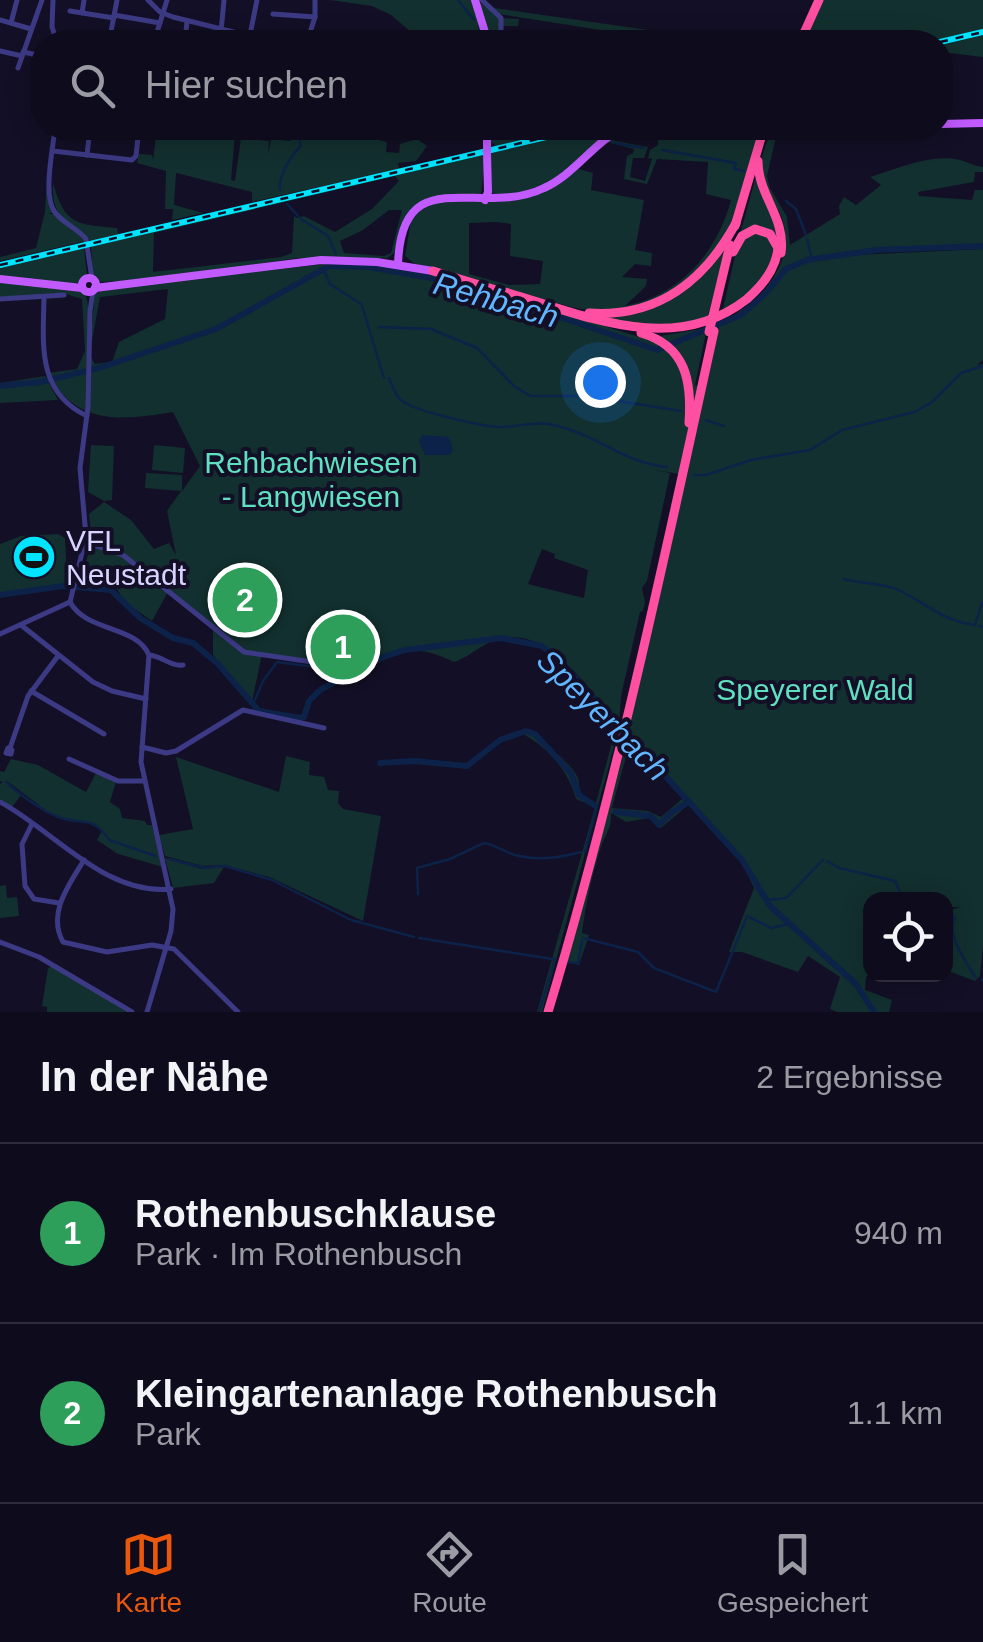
<!DOCTYPE html>
<html lang="de">
<head>
<meta charset="utf-8">
<style>
	body { margin:0; font-family:Arial,sans-serif; background:#1c1929; color:#f1f3f6 }
	.controls { position:absolute; right:30px; bottom:30px; display:grid; overflow:hidden; border-radius:20px; box-shadow:0 5px 25px #0003 }
	.controls button { width:90px; height:90px; display:grid; place-items:center; padding:0; border:0; border-bottom:2px solid #2e2b3b; background:#0e0b1c; color:#f1f3f6; font:50px sans-serif }
	.you { position:absolute; left:600px; top:382px; width:35px; height:35px; margin:-25px; border:8px solid #fff; border-radius:50%; background:#1a73e8; box-shadow:0 0 0 15px #1a73e833 }
	.badge { display:grid; place-items:center; width:65px; height:65px; border-radius:50%; background:#ea580c; color:#fff; font-size:32px; font-weight:700 }
	.pin { position:absolute; translate:-50% -50%; border:5px solid #fff; box-shadow:0 2px 10px #0006 }
	.list { margin:0; padding:0; list-style:none }
	h2 { display:flex; justify-content:space-between; align-items:center; height:130px; margin:0; padding:0 40px; font-size:42px }
	h2 small { font-size:32px; font-weight:400; color:#9b9ba3 }
	.list li { display:grid; grid-template-columns:65px 1fr auto; gap:30px; align-items:center; box-sizing:border-box; height:180px; padding:0 40px; border-top:2px solid #2e2b3b }
	.list b { display:block; font-size:38px; white-space:nowrap }
	.list p { margin:0; font-size:32px; white-space:nowrap; color:#9b9ba3 }
	.list em { font-size:32px; font-style:normal; color:#9b9ba3 }
	.icon { flex:none; width:55px; height:55px; fill:none; stroke:currentColor; stroke-width:2; stroke-linecap:round; stroke-linejoin:round }
	.map { position:relative; flex:none; width:983px; height:1012px; overflow:hidden }
	.search { position:absolute; background:#0e0b1c; box-shadow:0 5px 25px #0003; left:30px; right:30px; top:30px; height:110px; display:flex; align-items:center; gap:25px; box-sizing:border-box; padding:0 35px; border-radius:40px; color:#9b9ba3; font-size:38px }
	.sheet { height:490px; background:#0e0b1c }
	nav { display:flex; justify-content:space-around; align-items:center; box-sizing:border-box; height:140px; border-top:2px solid #2e2b3b; background:#0e0b1c; font-size:28px; color:#9b9ba3 }
	nav a { display:grid; justify-items:center; gap:5px }
	nav .on { color:#ea580c }
	.map>svg:first-child { display:block }
	.green { fill:#12302f; fill-rule:evenodd }
	.water { fill:#0c2248 }
	.lines { fill:none; stroke-linecap:round; stroke-linejoin:round }
	.stream { stroke:#0c2248; stroke-width:2.5 }
	.river { stroke:#0c2248; stroke-width:6 }
	.minor { stroke:#3d3a85; stroke-width:5 }
	.major { stroke:#c25bff; stroke-width:8 }
	.highway { stroke:#ff4fa3; stroke-width:9 }
	.rail-casing { stroke:#00e5ff; stroke-width:6 }
	.rail { stroke:#130f26; stroke-width:2.5; stroke-dasharray:8; stroke-linecap:butt }
	.major-bridge { stroke:#c25bff; stroke-width:8 }
	.highway-bridge { stroke:#ff4fa3; stroke-width:9 }
	.labels { text-anchor:middle; dominant-baseline:central; stroke-width:8; stroke-linejoin:round; paint-order:stroke }
	.park-label { font-size:30px; fill:#5fe0c0; stroke:#130f26 }
	.poi-label { font-size:30px; fill:#d9d4ff; stroke:#130f26; text-anchor:start }
	.water-label { font-size:32px; font-style:italic; fill:#62b6ff; stroke:#130f26 }
</style>
</head>
<body>
<div class="map">
<svg width="983" height="1012" viewBox="0 0 983 1012">
	<rect width="100%" height="100%" fill="#130f26"/>
	<!-- green -->
	<g class="green">
		<path d="M330,0h143l12,42h-35l-8,-9 -19,9 -32,-27 -19,-9z"/>
		<path d="M477,0l23,18 19,1 -1,7h-18l-1,16h-10z"/>
		<path d="M822,0h161v31l-50,11h-131z"/>
		<path d="M494,8l168,24 3,8 -166,-26z"/>
		<path d="M983,35v22l-42,-5v-7z"/>
		<path d="M157,128c26,0 53,1 78,6l-4,46 4,1 6,-43 28,3 -1,13 3,-15 19,2 5,-13 41,5 2,-5h23l-1,8 27,6 -1,10 13,1 1,-9 17,-5 10,7 -11,15 -18,2 1,6 -147,33v-10l-76,-19 -2,32 29,8 -31,7 1,-11h-8l1,-38 -29,-8 2,-9 13,1 1,5z"/>
		<path d="M490,128h84l-79,18 -1,-3 -4,1z"/>
		<path d="M594,128h26l-10,1 1,3c-37,33 -64,62 -116,63l-5,-4 -1,-37z"/>
		<path d="M627,128h6l-23,12 38,7 -4,11h-11l-3,19 15,4 7,-22 -4,-1 2,-8 8,-5 1,-17h102l-28,94 -12,23 -33,38 -39,21 -54,7 -20,-3 -160,-44 -10,-8 7,-41 28,-16 59,3 53,-16 62,-52zM607,142l27,7 -1,4 -6,3 -3,23 23,5 10,-25 51,3 -2,32 25,6c-14,53 -51,95 -106,106l21,-20 1,-7 -25,-2 13,-13 16,2 1,-13 -17,-3 9,-50 -53,-10 2,-17 -15,-4zM496,222l15,2 -1,32 33,5 -3,23 -31,1 -40,-11v-51z"/>
		<path d="M772,128h6l-11,48 3,12 17,29 3,28 50,-31 -1,-8 5,-9 12,8 25,-20 -11,-8c27,-8 61,-24 90,-17 8,2 13,6 23,7v5h-8l-1,10 -56,10 1,4 53,4 3,-10h8v54l-107,4 -63,9 170,-8v111l-6,5 6,-1v581l-3,31 -5,5 -29,-11v-59l15,-4h-15v-8h-23l-13,-7 -4,3 5,4h-41v75l-4,3 -1,13 27,10 -3,12h-52l-7,-3 10,-32 -32,-21 -10,16 -56,-20h-13l25,-64 -13,-28 -111,-118 -18,66 36,3 13,6 21,-18 6,6 -27,23 -12,-10 -23,4 -15,-9c1,13 -4,19 -9,31 -10,29 -16,59 -20,89l7,2 -10,30 -13,-3 62,-224 -1,-8 57,-255 -32,-6 18,4 -23,108 -5,7 3,14 -2,9 -3,1 -19,84 -2,32 -77,284h-5l58,-205 -19,-8c-7,-27 -27,-50 -51,-64l1,-5c11,4 46,35 51,46 3,6 2,12 3,18l16,9 15,-57 3,-28c-28,-31 -62,-88 -111,-80 -18,2 -32,19 -49,24 -41,-20 -52,-11 -90,8l-5,-9 -38,1 -59,-8 -10,48 -39,-47v-27l-45,-36 -16,29 -26,-18 -10,-15 -19,-4 1,-12 -14,-4 8,-26 -3,-28 15,-12 27,18 23,29 15,-6 7,12 -9,-44 14,-20 -36,-3 1,-15 36,2v16l18,-25 -27,-54c-42,7 -89,14 -116,-25 -10,-14 -13,-18 -15,-34l6,20 29,-4 8,-18 -3,-52 -20,-6 -62,5v-17l82,9c15,19 -3,50 13,74l17,-2 7,-20 46,-23 3,-30 -68,8 -10,54 5,-61 248,-28 52,6 65,13 205,64 26,40 -31,-49 47,-8 -12,57 8,3 17,-66c39,-17 79,-60 61,-106 -7,-17 -21,-30 -20,-51 0,-12 8,-26 11,-37zM542,549l13,5 -1,4 34,12 -4,28 -56,-14z"/>
		<path d="M485,154l-4,41c-43,0 -70,-6 -81,44 -2,10 -3,13 -13,19h-90l-143,22 -57,2 -4,-4 -2,-33zM395,176l4,5 -27,28 -37,23 -31,-16 -7,2 -3,-2 -2,37 -11,4 -128,15 1,-39zM389,210h13l-11,43 -7,3 -40,-3 -4,-12 23,-11z"/>
		<path d="M756,176l17,34 7,41 -15,-22 -26,9z"/>
		<path d="M47,181l6,31 -5,2h7l31,27 -86,20v-4l36,-9 9,-36z"/>
		<path d="M53,183c12,43 24,41 64,45l1,6 -27,7 -4,-3c-23,-19 -36,-23 -34,-55z"/>
		<path d="M748,233h18l10,14c-10,35 -25,46 -54,66l13,-57z"/>
		<path d="M729,239l-22,80 -61,8 -62,-14 36,1 76,-32z"/>
		<path d="M84,247l3,29 -8,7 -26,1 -53,-6v-11z"/>
		<path d="M45,376l13,24 -58,3v-20z"/>
		<path d="M91,445l23,1 -2,54 -8,1 -16,-9z"/>
		<path d="M154,445l31,3 -2,25 -31,-3z"/>
		<path d="M58,534l7,4 2,42h4l-2,7 -69,9v-52l21,-8z"/>
		<path d="M286,756l24,6 -1,13 15,2 4,13 11,1 -1,12 5,6 38,7 -18,105 -94,-44 -44,-12 -22,1 -38,-10 -6,-21 34,-6 -17,-72 103,35z"/>
		<path d="M11,759l27,6 48,27 10,-19 20,9 -6,20 10,7 2,9 23,3 2,4h5l11,42 -45,-13 -21,-14 5,-9 -11,-7 -39,-9 -45,-34 -2,1 16,13 -9,12 -12,-6v-17l3,-2 -3,-1v-10l4,1z"/>
		<path d="M165,858l37,11 22,-2 -10,16 -41,5z"/>
		<path d="M6,885l1,13 10,-1 2,19 -19,2v-32z"/>
		<path d="M53,966l74,46h-80v-5l-5,-1 6,-38z"/>
	</g>
	<!-- water -->
	<path class="water" d="M422,435l27,2 4,13 -3,5h-25l-6,-14z"/>
	<g class="lines">
		<!-- stream -->
		<g class="stream">
			<path d="M458,0l16,20"/>
			<path d="M479,25l2,17"/>
			<path d="M249,39l12,3"/>
			<path d="M536,128l12,2"/>
			<path d="M553,131l14,-2"/>
			<path d="M568,134l26,5"/>
			<path d="M614,143l29,5"/>
			<path d="M662,150l74,13 -2,6 10,2"/>
			<path d="M280,190c-2,-14 11,-34 20,-43v-19"/>
			<path d="M786,201l10,8 10,26"/>
			<path d="M287,204l12,13"/>
			<path d="M301,219l27,17 8,18"/>
			<path d="M807,239l5,20"/>
			<path d="M324,270l6,14 31,20"/>
			<path d="M306,276l4,2 11,-6"/>
			<path d="M362,306l22,72"/>
			<path d="M379,327l52,2 46,19 38,39 16,9h55l95,15"/>
			<path d="M389,378c3,7 6,17 11,21 11,12 87,29 104,28 20,-1 34,-7 54,-1 38,9 69,38 109,41"/>
			<path d="M706,420l18,6"/>
			<path d="M694,475h12l45,-15 59,-10 32,-20 72,-18 17,-9 30,-30 22,-7"/>
			<path d="M178,565l8,5"/>
			<path d="M256,577l3,1"/>
			<path d="M267,578h3"/>
			<path d="M844,579c18,5 41,4 57,12 25,13 44,31 74,34l7,-22"/>
			<path d="M979,626l4,1"/>
			<path d="M356,644l9,21"/>
			<path d="M250,703l4,-1 9,-21 14,-19 77,10"/>
			<path d="M6,782c11,11 41,32 55,36 24,7 31,-3 48,22l47,16"/>
			<path d="M585,852l12,-46"/>
			<path d="M169,859l36,9 20,-2 47,14 79,40 63,17"/>
			<path d="M827,861l12,7 56,13 8,18"/>
			<path d="M418,894l-1,-26 33,-9 34,-16c12,2 20,9 31,12 23,6 45,3 66,-3"/>
			<path d="M770,900l16,-2 37,-38"/>
			<path d="M765,901h1"/>
			<path d="M946,914l5,-1 4,5c-9,17 11,44 21,60"/>
			<path d="M747,916l24,12 19,-4"/>
			<path d="M419,938l133,21"/>
			<path d="M583,938l55,14 16,16 62,24 30,-73"/>
			<path d="M567,962l9,1"/>
			<path d="M578,964l4,-23"/>
			<path d="M982,980h1"/>
			<path d="M539,1012l16,-53"/>
		</g>
		<!-- river -->
		<g class="river">
			<path d="M0,386l40,-4 59,-14 117,-39 113,-63 40,1 91,16 197,67 84,-35 24,-21 21,-25 21,-9 70,-10 106,-4"/>
			<path d="M0,595l63,-9 48,4 29,28 33,20 20,5 25,21 41,47 41,7 4,-1 5,-16 11,-11 57,-31 28,-9 96,-12 41,8 19,16 181,198 28,46 86,78 18,28"/>
			<path d="M380,763l35,-2 52,5 33,-26 26,-9 9,3 36,39 8,22 15,10"/>
			<path d="M616,812l35,4 8,9 13,-13 17,-10"/>
		</g>
		<!-- minor -->
		<g class="minor">
			<path d="M53,0l-1,27 5,15"/>
			<path d="M148,0l12,12 13,5 101,25"/>
			<path d="M482,0l19,18v24"/>
			<path d="M70,11l44,7"/>
			<path d="M82,13l2,-13"/>
			<path d="M273,14l42,3"/>
			<path d="M114,15l46,8"/>
			<path d="M0,20l31,9"/>
			<path d="M11,23l6,-23"/>
			<path d="M250,35l7,-35"/>
			<path d="M109,42l8,-42"/>
			<path d="M154,42l13,-42"/>
			<path d="M185,42l2,-21"/>
			<path d="M220,42l4,-42"/>
			<path d="M307,42l8,-25v-17"/>
			<path d="M0,51l22,5"/>
			<path d="M23,52l19,4"/>
			<path d="M18,68l24,-68"/>
			<path d="M38,76l4,-20"/>
			<path d="M55,128c-2,21 -12,65 -1,83 8,12 23,17 32,28l6,40"/>
			<path d="M182,128h25"/>
			<path d="M247,131l1,-3"/>
			<path d="M53,151l79,9 4,-4 3,-28"/>
			<path d="M87,155l3,-27"/>
			<path d="M44,298c-1,48 -7,94 43,118"/>
			<path d="M0,299l64,-4"/>
			<path d="M85,542l38,13 121,97 96,14"/>
			<path d="M70,602c16,30 66,23 79,53l-8,107 32,147 -2,22 -24,81"/>
			<path d="M70,602l16,-66 -6,-68 8,-61 2,-96 3,-20"/>
			<path d="M21,625l72,57 19,9 34,8"/>
			<path d="M0,634l70,-32"/>
			<path d="M149,655c13,1 22,12 34,10"/>
			<path d="M31,691l73,43"/>
			<path d="M142,747l24,6 10,-2 67,-41 81,18"/>
			<path d="M8,748l4,2 -1,4 -5,-1z"/>
			<path d="M10,748l18,-52 30,-40"/>
			<path d="M69,759l49,22h25"/>
			<path d="M0,802c53,28 105,94 171,87"/>
			<path d="M32,824l-10,20 3,42 9,13 25,4"/>
			<path d="M84,860c-15,25 -37,53 -21,82l44,10 45,-7 22,4 64,63"/>
			<path d="M0,942l39,15 93,55"/>
		</g>
		<!-- major -->
		<g class="major">
			<path d="M475,0l13,42"/>
			<path d="M940,124l43,-1"/>
			<path d="M487,144v-16"/>
			<path d="M485,200l3,-8 -1,-39"/>
			<path d="M398,265c3,-107 82,-46 146,-77 31,-14 49,-45 79,-60"/>
			<circle cx="89" cy="285" r="7"/>
			<path d="M0,279l82,9"/>
			<path d="M95,288l226,-28 56,2 56,9"/>
		</g>
		<!-- highway -->
		<g class="highway">
			<path d="M800,42l19,-42"/>
			<path d="M758,161c0,35 28,56 23,92"/>
			<path d="M735,226l29,-98"/>
			<path d="M433,271l73,22"/>
			<path d="M505,292c79,23 168,65 242,7 15,-13 29,-31 31,-51l-8,-14 -15,-5 -13,7 -9,16"/>
			<path d="M589,313c69,5 116,-33 147,-90"/>
			<path d="M713,316l17,-71"/>
			<path d="M641,333c45,13 51,48 48,90"/>
			<path d="M548,1012c68,-224 116,-453 166,-681"/>
		</g>
		<!-- rail casing -->
		<g class="rail-casing">
			<g id="rail">
				<path d="M940,42l43,-10"/>
				<path d="M0,265l585,-137"/>
			</g>
		</g>
		<!-- rail -->
		<use href="#rail" class="rail"/>
		<!-- major-bridge -->
		<path class="major-bridge" d="M487,153v-9"/>
		<!-- highway-bridge -->
		<path class="highway-bridge" d="M709,332l4,-16"/>
	</g>
	<!-- icons -->
	<defs>
		<g id="stadium-disc" transform="scale(2.25)"><circle r="9.5" fill="#00e5ff" stroke="#130f26"/><path d="M0-5a6.5 5 0 1 0 0 10a6.5 5 0 1 0 0-10ZM-3.5-1.8h7v3.6h-7Z" fill="#111"/></g>
	</defs>
	<g fill-rule="evenodd">
		<use href="#stadium-disc" x="34" y="557"/>
	</g>
	<g class="labels">
		<!-- park labels -->
		<g class="park-label">
			<text x="311" y="462">Rehbachwiesen<tspan x="311" dy="34">- Langwiesen</tspan></text>
			<text x="815" y="689">Speyerer Wald</text>
		</g>
		<!-- poi labels -->
		<g class="poi-label">
			<text x="66" y="540">VFL<tspan x="66" dy="34">Neustadt</tspan></text>
		</g>
		<!-- water labels -->
		<g class="water-label">
			<text transform="translate(496 300) rotate(16)">Rehbach</text>
			<text transform="translate(603 715) rotate(45)">Speyerbach</text>
		</g>
	</g>
</svg>
<div class="controls">
<button><svg class="icon" aria-label="locate" viewBox="0 0 24 24"><circle cx="12" cy="12" r="6"/><path d="M12 2v4M12 18v4M2 12h4M18 12h4"/></svg></button>
</div>
<div class="you"></div>
<div class="pin badge" style="left:343px;top:647px;background:#2e9e5b">1</div>
<div class="pin badge" style="left:245px;top:600px;background:#2e9e5b">2</div>
<div class="search"><svg class="icon" aria-label="search" viewBox="0 0 24 24"><circle cx="10" cy="10" r="6"/><path d="M15 15l6 6"/></svg>Hier suchen</div>
</div>
<section class="sheet">
<h2>In der Nähe<small>2 Ergebnisse</small></h2>
<ul class="list">
<li><span class="badge" style="background:#2e9e5b">1</span><div><b>Rothenbuschklause</b><p>Park · Im Rothenbusch</p></div><em>940 m</em></li>
<li><span class="badge" style="background:#2e9e5b">2</span><div><b>Kleingartenanlage Rothenbusch</b><p>Park</p></div><em>1.1 km</em></li>
</ul>
</section>
<nav>
<a class="on"><svg class="icon" aria-label="map" viewBox="0 0 24 24"><path d="M3 6l6-2 6 2 6-2v14l-6 2-6-2-6 2zM9 4v14M15 6v14"/></svg>Karte</a>
<a><svg class="icon" aria-label="directions" viewBox="0 0 24 24"><path d="M12 3l9 9-9 9-9-9zM9 14v-3h6M13 9l2 2-2 2"/></svg>Route</a>
<a><svg class="icon" aria-label="saved" viewBox="0 0 24 24"><path d="M7 4h10v16l-5-4-5 4z"/></svg>Gespeichert</a>
</nav>
</body>
</html>
